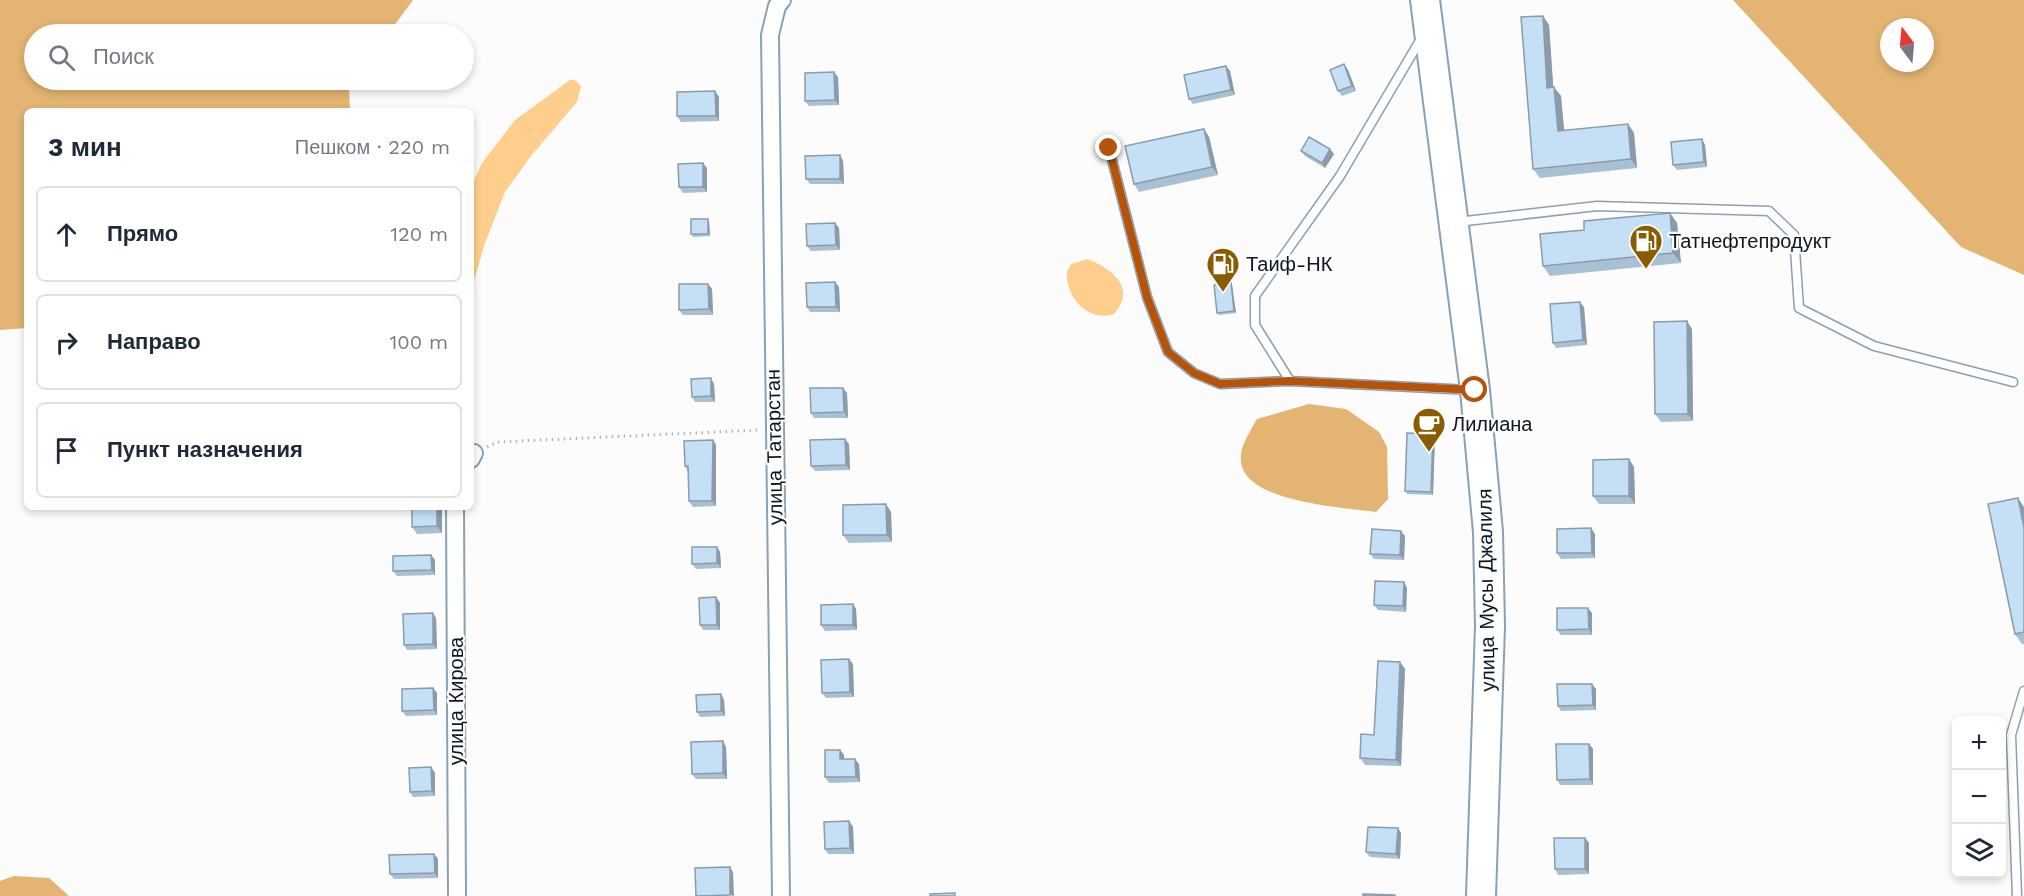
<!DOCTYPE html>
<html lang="ru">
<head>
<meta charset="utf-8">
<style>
	body { margin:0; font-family:"Work Sans",sans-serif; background:#f6f6f7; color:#1f2937 }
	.controls { position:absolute; right:18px; bottom:18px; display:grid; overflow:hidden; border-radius:9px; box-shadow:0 3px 9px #0003 }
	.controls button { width:54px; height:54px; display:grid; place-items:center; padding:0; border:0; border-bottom:2px solid #e0e1e3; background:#fff; color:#1f2937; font:30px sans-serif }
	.compass { position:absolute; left:1880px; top:18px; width:54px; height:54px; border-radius:50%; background:#fff; box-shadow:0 3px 9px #0003; rotate:344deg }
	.stop { position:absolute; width:18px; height:18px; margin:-14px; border:4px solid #b45309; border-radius:50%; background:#fff }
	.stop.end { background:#b45309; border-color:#fff; box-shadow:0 2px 6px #0008 }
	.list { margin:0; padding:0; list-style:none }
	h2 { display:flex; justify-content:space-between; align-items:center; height:78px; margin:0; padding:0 24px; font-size:26px }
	h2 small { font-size:20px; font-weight:400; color:#747a83 }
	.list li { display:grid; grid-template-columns:39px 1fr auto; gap:18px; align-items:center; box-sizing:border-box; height:96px; margin:0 12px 12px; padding:0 12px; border:2px solid #e0e1e3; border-radius:9px }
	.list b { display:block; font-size:22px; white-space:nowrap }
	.list em { font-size:20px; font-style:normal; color:#747a83 }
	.icon { flex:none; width:33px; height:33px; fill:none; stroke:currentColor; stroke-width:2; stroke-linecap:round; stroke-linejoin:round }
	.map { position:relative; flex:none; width:2024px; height:896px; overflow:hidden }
	.search { position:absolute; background:#fff; box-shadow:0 3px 9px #0003; left:24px; top:24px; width:450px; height:66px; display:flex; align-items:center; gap:15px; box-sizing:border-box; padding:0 21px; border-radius:33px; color:#747a83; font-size:22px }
	.panel { position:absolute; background:#fff; box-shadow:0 3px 9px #0003; left:24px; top:108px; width:450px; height:402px; border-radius:9px }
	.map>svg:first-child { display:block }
	.forest { fill:#e3b472; fill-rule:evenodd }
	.water { fill:#fecf8c }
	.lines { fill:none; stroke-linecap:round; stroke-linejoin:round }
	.lane-casing { stroke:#88a1b5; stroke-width:11 }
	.street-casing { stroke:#88a1b5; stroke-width:20 }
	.highway-casing { stroke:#88a1b5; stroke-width:32 }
	.path { stroke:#b3b5b8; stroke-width:3; stroke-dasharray:1.5 4.5; stroke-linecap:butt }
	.lane { stroke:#fff; stroke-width:8 }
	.street { stroke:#fff; stroke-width:16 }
	.highway { stroke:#fff; stroke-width:28 }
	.wall { fill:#a9c0d3 }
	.shaded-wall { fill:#8a9cac }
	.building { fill:#c5dff5; stroke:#8a9cac; stroke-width:1.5 }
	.route { stroke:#b45309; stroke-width:8 }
	.labels { text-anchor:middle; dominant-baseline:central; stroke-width:4.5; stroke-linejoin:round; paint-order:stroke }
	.poi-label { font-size:20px; fill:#0e171f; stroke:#fcfcfc; text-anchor:start }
	.street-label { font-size:20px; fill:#0e171f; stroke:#fcfcfc }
</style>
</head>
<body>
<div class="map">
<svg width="2024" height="896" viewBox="0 0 2024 896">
	<rect width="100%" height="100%" fill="#fcfcfc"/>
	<!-- forest -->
	<g class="forest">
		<path d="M0,0h413l-25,34h-354v46h321l-6,9 1,22h-323v217l-27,2z"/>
		<path d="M1733,0h291v275l-63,-28zM1889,27h36v36h-36z"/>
		<path d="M1309,404l37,5 33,23 8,15 1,52 -12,13c-32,-5 -149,-9 -134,-63 3,-10 10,-21 15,-30z"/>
		<path d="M14,876l35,2 20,18h-69v-15z"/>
	</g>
	<!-- water -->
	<g class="water">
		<path d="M570,80h5l6,6 -4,16 -46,54 -26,36 -20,51 -14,48v-104l11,-24 33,-43z"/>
		<path d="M1088,259c24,10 49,29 26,55 -27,9 -49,-18 -47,-43l4,-7z"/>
	</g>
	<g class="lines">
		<!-- lane casing -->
		<g class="lane-casing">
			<g id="lane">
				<path d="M1422,37l-82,139 -85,120v29l35,56 181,9"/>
				<path d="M1109,148l38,149 21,55 26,21 26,11 70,-3"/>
				<path d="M1457,222l140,-16 172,5 25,24 5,73 75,38 139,36"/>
				<path d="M2017,896l-6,-161 13,-44"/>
			</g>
		</g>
		<!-- street casing -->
		<g class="street-casing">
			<g id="street">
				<path d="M471,459l3,-6"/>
				<path d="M455,507l2,389"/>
				<path d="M781,896l-11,-861 7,-29 5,-6"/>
			</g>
		</g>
		<!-- highway casing -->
		<g class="highway-casing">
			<path id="highway" d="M1425,0l50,390 13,142 2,94 -9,270"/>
		</g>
		<!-- path -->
		<path class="path" d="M487,447l10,-5 264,-12"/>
		<!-- lane -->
		<use href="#lane" class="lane"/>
		<!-- street -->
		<use href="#street" class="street"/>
		<!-- highway -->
		<use href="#highway" class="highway"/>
	</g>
	<!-- wall -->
	<g class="wall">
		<path d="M1543,16l6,9 4,62 8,9 3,34 64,-6 6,9 3,35 -97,10 -7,-9z"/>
		<path d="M1344,64l4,6 8,21 -14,5 -4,-5z"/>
		<path d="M1226,66l4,5 5,24 -42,9 -4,-5z"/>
		<path d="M838,77l1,28 -30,1 -4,-5z"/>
		<path d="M715,91l4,6v24l-38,1 -4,-6z"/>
		<path d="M1204,129l5,8 9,38 -79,17 -5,-8z"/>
		<path d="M1702,139l3,6 2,22 -30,3 -4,-5z"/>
		<path d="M1301,151l33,3 -9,14 -20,-12z"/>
		<path d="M840,155l3,6 1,23h-34l-4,-5z"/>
		<path d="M707,168v24l-24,1 -4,-6z"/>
		<path d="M1670,213l7,10 4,40 -131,13 -7,-10 41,-36z"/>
		<path d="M709,221l1,15 -17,1 -2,-3z"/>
		<path d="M835,223l4,5 1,22 -29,1 -4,-5z"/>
		<path d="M835,282l4,5 1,25h-30l-3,-5z"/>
		<path d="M708,284l4,5 1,26h-30l-4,-5z"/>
		<path d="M1232,285l4,28 -17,2 -2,-2z"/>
		<path d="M1584,307l3,38 -31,3 -3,-5z"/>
		<path d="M1692,329l1,92 -32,1 -6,-8z"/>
		<path d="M714,384l1,18h-20l-3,-5z"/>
		<path d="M847,393l1,25h-34l-3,-5z"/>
		<path d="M1435,436l-2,59 -26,-1 -2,-3z"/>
		<path d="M713,440l3,5v61l-23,1 -4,-6 -1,-29 -3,-6z"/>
		<path d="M849,444l1,26 -35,1 -4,-5z"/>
		<path d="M1634,467l1,37h-36l-6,-8z"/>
		<path d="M442,507v26l-25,1 -5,-7z"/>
		<path d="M2024,507v137h-2l-7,-10z"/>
		<path d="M891,512l1,30 -43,1 -6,-8z"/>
		<path d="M1595,534v24l-34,1 -4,-6z"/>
		<path d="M1405,536l-1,24 -30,-1 -4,-5z"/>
		<path d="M717,547l3,5 1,16 -25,1 -4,-5z"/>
		<path d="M431,555l4,5v15l-38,1 -4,-5z"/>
		<path d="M1404,582l3,6 -1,24 -28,-2 -4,-5z"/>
		<path d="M716,597l4,6v27h-17l-3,-5z"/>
		<path d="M853,604l3,5 1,21 -32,1 -4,-6z"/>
		<path d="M1592,613v22h-31l-4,-5z"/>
		<path d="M436,618l1,31 -30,1 -3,-5z"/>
		<path d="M1400,662l5,7 -4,97 -36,-1 -5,-7 14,-23z"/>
		<path d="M853,664l1,33 -28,1 -4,-5z"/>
		<path d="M433,688l4,5v22l-31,1 -4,-5z"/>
		<path d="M1596,689v21l-35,1 -3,-5z"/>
		<path d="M721,694l3,6 1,16 -25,1 -3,-5z"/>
		<path d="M723,741l3,6 1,32h-31l-4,-5z"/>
		<path d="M1589,744l4,5v36h-33l-3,-5z"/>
		<path d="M840,750l4,5v4l15,5 1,18 -31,1 -4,-6z"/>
		<path d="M431,767l4,6v23l-22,1 -3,-5z"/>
		<path d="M849,821l4,6 1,27h-26l-3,-5z"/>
		<path d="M1398,828l3,5 -1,26 -30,-2 -4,-5z"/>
		<path d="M1585,838l4,5v31l-31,1 -3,-6z"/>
		<path d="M434,854l4,5v19l-44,1 -4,-5z"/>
	</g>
	<!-- shaded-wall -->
	<g class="shaded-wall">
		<path d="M1543,16l6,9 5,72 -7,-9z"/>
		<path d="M1344,64l4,6 8,21 -4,-5z"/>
		<path d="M1226,66l4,5 5,24 -4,-5z"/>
		<path d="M834,72l4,5 1,28 -4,-5z"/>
		<path d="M1554,87l7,9 4,44 -7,-9z"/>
		<path d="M715,91l4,6v24l-3,-5z"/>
		<path d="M1628,124l6,9 3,35 -6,-9z"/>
		<path d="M1204,129l5,8 9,38 -6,-8z"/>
		<path d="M1702,139l3,6 2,22 -3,-5z"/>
		<path d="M1330,149l4,5 -9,14 -3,-5z"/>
		<path d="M840,155l3,6 1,23 -4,-5z"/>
		<path d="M703,163l4,5v24l-4,-5z"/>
		<path d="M1670,213l7,10 4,40 -8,-10z"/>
		<path d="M708,219l1,2 1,15 -2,-2z"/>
		<path d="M835,223l4,5 1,22 -4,-5z"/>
		<path d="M835,282l4,5 1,25 -4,-5z"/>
		<path d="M1231,282l1,3 4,28 -2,-2z"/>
		<path d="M708,284l4,5 1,26 -4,-6z"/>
		<path d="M1580,302l4,5 3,38 -4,-5z"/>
		<path d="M1687,321l5,8 1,92 -5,-7z"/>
		<path d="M711,378l3,6 1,18 -4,-6z"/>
		<path d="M843,388l4,5 1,25 -4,-6z"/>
		<path d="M1433,434l2,2 -2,59 -2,-3z"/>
		<path d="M845,439l4,5 1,26 -4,-5z"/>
		<path d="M713,440l3,5v61l-4,-5z"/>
		<path d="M1629,459l5,8 1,37 -6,-8z"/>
		<path d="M2018,498l6,9v21z"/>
		<path d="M886,504l5,8 1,30 -5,-7z"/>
		<path d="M437,507h5v26l-5,-7z"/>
		<path d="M1591,528l4,6v24l-3,-5z"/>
		<path d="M1401,531l4,5 -1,24 -4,-5z"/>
		<path d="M717,547l3,5 1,16 -4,-5z"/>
		<path d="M431,555l4,5v15l-3,-5z"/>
		<path d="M1404,582l3,6 -1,24 -3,-6z"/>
		<path d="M716,597l4,6v27l-3,-5z"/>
		<path d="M853,604l3,5 1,21 -4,-5z"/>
		<path d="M1588,608l4,5v22l-3,-6z"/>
		<path d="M433,613l3,5 1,31 -4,-5z"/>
		<path d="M849,659l4,5 1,33 -4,-5z"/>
		<path d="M1400,662l5,7 -4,97 -5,-6z"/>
		<path d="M1592,684l4,5v21l-3,-5z"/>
		<path d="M433,688l4,5v22l-3,-5z"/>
		<path d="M721,694l3,6 1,16 -4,-5z"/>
		<path d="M723,741l3,6 1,32 -4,-6z"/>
		<path d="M1589,744l4,5v36l-3,-6z"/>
		<path d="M840,750l4,5v9l-4,-5z"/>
		<path d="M855,759l4,5 1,18 -4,-5z"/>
		<path d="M431,767l4,6v23l-3,-5z"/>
		<path d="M849,821l4,6 1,27 -4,-6z"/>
		<path d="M1398,828l3,5 -1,26 -4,-5z"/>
		<path d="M1585,838l4,5v31l-4,-5z"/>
		<path d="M434,854l4,5v19l-3,-5z"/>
		<path d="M730,867l3,5 1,24 -4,-1z"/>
	</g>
	<!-- building -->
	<g class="building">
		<path d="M1543,16l4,72 7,-1 4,44 70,-7 3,35 -98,10 -12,-152z"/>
		<path d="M1344,64l8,22 -14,5 -8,-21z"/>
		<path d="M1226,66l5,24 -42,9 -5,-24z"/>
		<path d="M834,72l1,28 -30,1v-28z"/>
		<path d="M715,91l1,25h-39v-24z"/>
		<path d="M1204,129l8,38 -78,17 -9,-38z"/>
		<path d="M1309,137l21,12 -8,14 -21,-12z"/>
		<path d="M1702,139l2,23 -31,3 -2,-23z"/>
		<path d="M840,155v24h-34l-1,-23z"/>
		<path d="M703,163v24h-24l-1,-23z"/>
		<path d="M1670,213l3,40 -130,13 -3,-32 44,-4v-9z"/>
		<rect x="691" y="219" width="17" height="15"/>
		<path d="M835,223l1,22 -29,1 -1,-22z"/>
		<path d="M835,282l1,25h-29l-1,-24z"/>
		<path d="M1231,282l3,29 -17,2 -3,-28z"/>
		<path d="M679,284h29l1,25 -30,1z"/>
		<path d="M1580,302l3,38 -30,3 -3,-39z"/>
		<path d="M1687,321l1,93h-33l-1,-92z"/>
		<path d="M711,378v18l-19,1 -1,-18z"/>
		<path d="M810,388h33l1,24 -33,1z"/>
		<path d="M1407,433l26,1 -2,58 -26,-1z"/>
		<path d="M845,439l1,26 -35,1 -1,-26z"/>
		<path d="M713,440l-1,61h-23l-1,-35h-3l-1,-25z"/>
		<path d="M1629,459v37h-36v-36z"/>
		<path d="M2018,498l6,30v104l-9,2 -27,-130z"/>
		<path d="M886,504l1,31h-44v-30z"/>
		<path d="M412,507h25v19l-25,1z"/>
		<path d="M1591,528l1,25h-35v-24z"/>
		<path d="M1372,529l29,2 -1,24 -30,-1z"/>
		<path d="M692,547h25v16l-25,1z"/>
		<path d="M431,555l1,15 -39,1v-15z"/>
		<path d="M1375,581l29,1 -1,24 -29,-1z"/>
		<path d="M716,597l1,28h-17l-1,-27z"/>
		<path d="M853,604v21h-32v-20z"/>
		<path d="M1557,608h31l1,21 -32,1z"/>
		<path d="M433,613v31l-29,1 -1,-31z"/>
		<path d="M849,659l1,33 -28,1 -1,-33z"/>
		<path d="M1378,661l22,1 -4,98 -36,-2 1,-24 13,1z"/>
		<path d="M1557,684h35l1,21 -35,1z"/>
		<path d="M433,688l1,22 -32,1v-22z"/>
		<path d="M721,694v17l-24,1 -1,-17z"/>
		<path d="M723,741v32l-31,1 -1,-32z"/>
		<path d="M1556,744h33l1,35 -33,1z"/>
		<path d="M825,750h15v9h15l1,18h-31z"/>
		<path d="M431,767l1,24 -22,1 -1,-24z"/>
		<path d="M849,821l1,27 -25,1 -1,-27z"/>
		<path d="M1368,827l30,1 -2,26 -30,-2z"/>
		<path d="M1554,838h31v31h-30z"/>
		<path d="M434,854l1,19 -45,1 -1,-19z"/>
		<path d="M730,867v28l-34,1 -1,-28z"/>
		<path d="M955,893v3h-25v-2z"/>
		<path d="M1363,894l32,1v1h-32z"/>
	</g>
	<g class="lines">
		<!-- route -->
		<path class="route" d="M1109,148l38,149 21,55 26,21 26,11 70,-3 185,9"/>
	</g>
	<!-- icons -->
	<defs>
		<g id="fuel-pin" transform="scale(1.725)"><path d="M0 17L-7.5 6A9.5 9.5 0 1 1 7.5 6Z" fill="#8a5c00" stroke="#fcfcfc"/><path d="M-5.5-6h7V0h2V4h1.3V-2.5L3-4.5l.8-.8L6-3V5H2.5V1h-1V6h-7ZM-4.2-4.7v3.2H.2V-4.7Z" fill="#fff"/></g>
		<g id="cafe-pin" transform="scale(1.725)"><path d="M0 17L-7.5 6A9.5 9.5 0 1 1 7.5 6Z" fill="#8a5c00" stroke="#fcfcfc"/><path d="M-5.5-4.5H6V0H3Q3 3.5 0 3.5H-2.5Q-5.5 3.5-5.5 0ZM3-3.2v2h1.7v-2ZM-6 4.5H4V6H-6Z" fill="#fff"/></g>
	</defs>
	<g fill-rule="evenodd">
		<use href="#fuel-pin" x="1646" y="241"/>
		<use href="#fuel-pin" x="1223" y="264"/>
		<use href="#cafe-pin" x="1429" y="424"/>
	</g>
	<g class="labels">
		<!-- poi labels -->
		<g class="poi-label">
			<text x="1669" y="241">Татнефтепродукт</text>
			<text x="1246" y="264">Таиф-НК</text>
			<text x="1452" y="424">Лилиана</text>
		</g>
		<!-- street labels -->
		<g class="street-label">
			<text transform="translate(774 447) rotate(-91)">улица Татарстан</text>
			<text transform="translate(1486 590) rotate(-91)">улица Мусы Джалиля</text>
			<text transform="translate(456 701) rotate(-90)">улица Кирова</text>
		</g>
	</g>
</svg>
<div class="controls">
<button>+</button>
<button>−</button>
<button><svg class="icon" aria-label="layers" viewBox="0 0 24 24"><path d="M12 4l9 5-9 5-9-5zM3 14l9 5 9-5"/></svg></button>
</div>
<svg class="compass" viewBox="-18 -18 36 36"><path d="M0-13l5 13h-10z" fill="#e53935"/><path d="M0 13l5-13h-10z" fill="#747a83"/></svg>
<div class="stop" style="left:1475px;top:390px"></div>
<div class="stop end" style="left:1109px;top:148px"></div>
<div class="search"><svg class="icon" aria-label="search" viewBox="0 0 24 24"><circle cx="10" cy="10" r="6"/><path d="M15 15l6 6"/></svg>Поиск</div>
<section class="panel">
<h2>3 мин<small>Пешком · 220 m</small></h2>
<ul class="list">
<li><svg class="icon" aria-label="ahead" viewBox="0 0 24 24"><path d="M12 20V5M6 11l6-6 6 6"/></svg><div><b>Прямо</b></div><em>120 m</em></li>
<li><svg class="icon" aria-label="right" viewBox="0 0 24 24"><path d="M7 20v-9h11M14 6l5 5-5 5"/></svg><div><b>Направо</b></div><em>100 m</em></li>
<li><svg class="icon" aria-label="arrive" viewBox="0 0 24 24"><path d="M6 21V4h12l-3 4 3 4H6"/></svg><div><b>Пункт назначения</b></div></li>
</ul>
</section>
</div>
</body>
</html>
